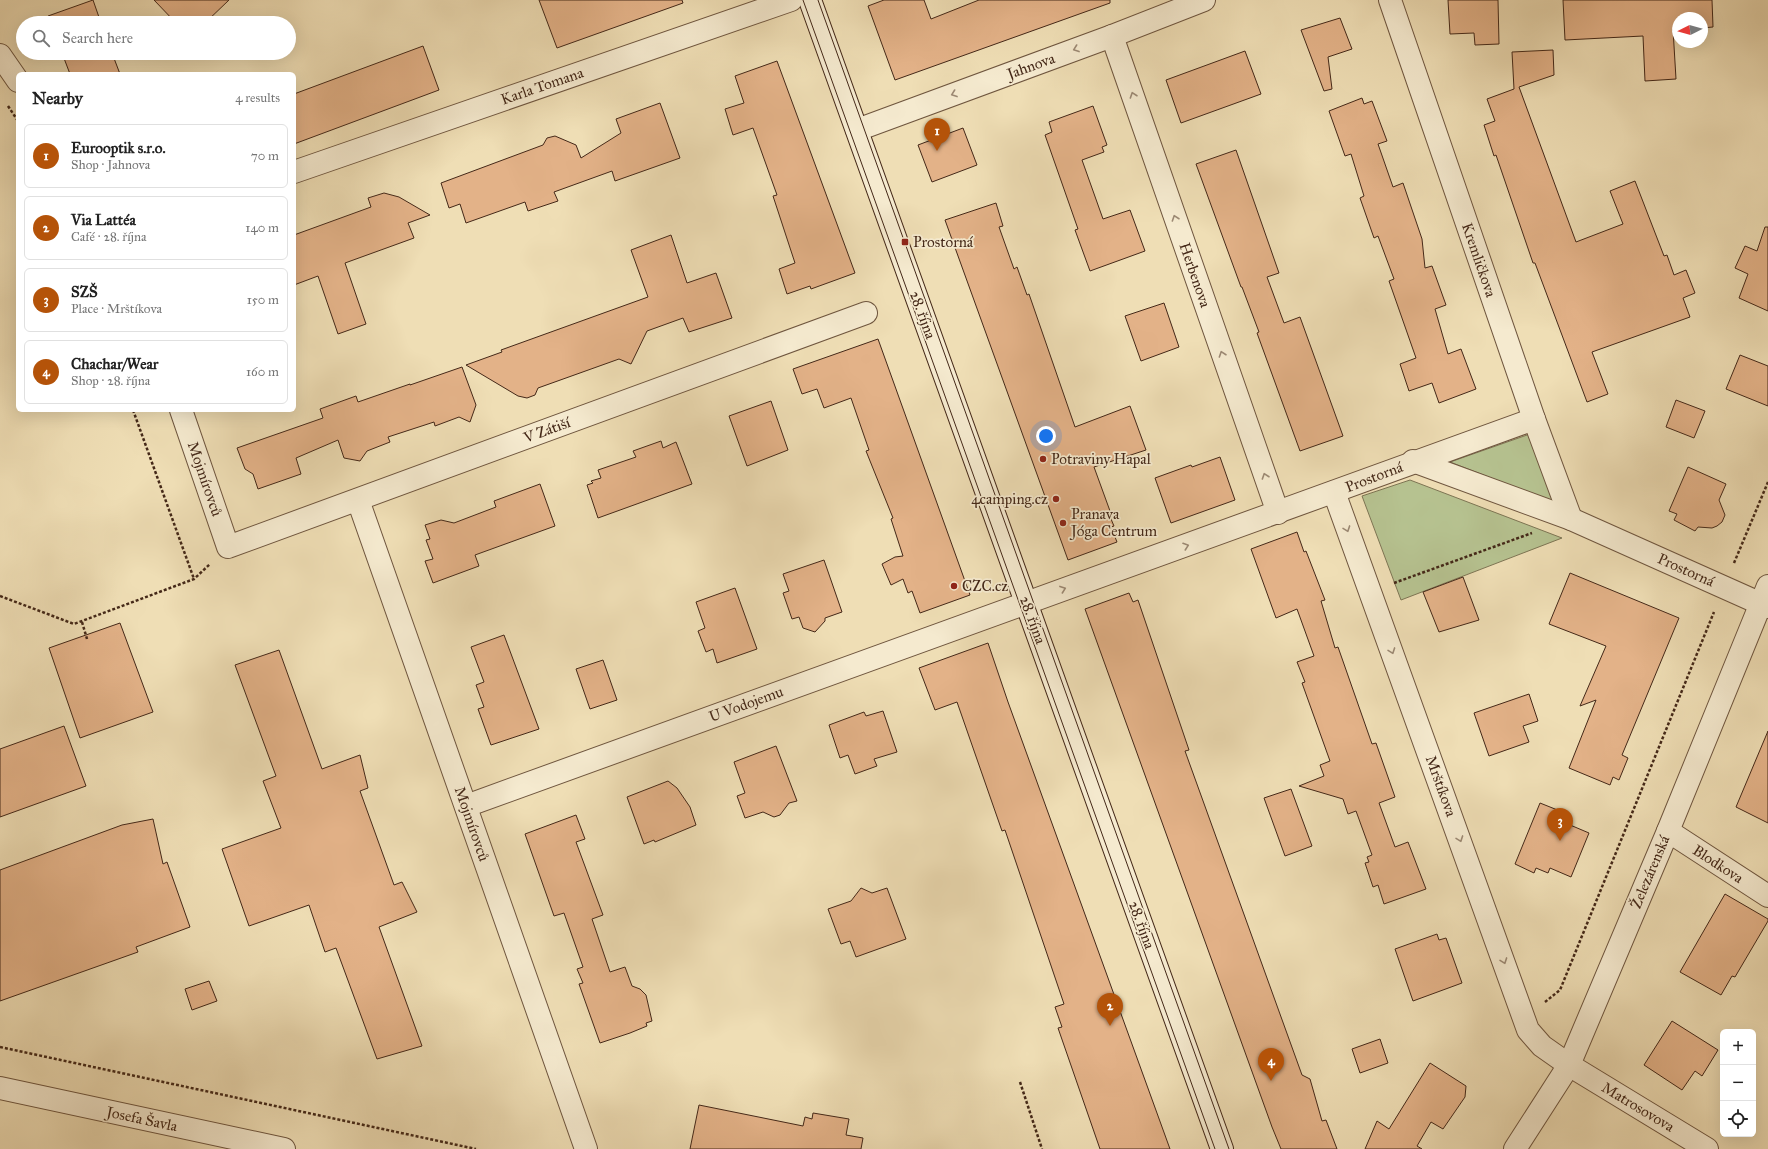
<!DOCTYPE html>
<html lang="en">
<head>
<meta charset="utf-8">
<style>
	body { margin:0; font-family:"IM FELL Great Primer",serif; background:#f2f2f2; color:#222 }
	.controls { position:absolute; right:12px; bottom:12px; display:grid; overflow:hidden; border-radius:6px; box-shadow:0 4px 16px #0002 }
	.controls button { width:36px; height:36px; display:grid; place-items:center; padding:0; border:0; border-bottom:1px solid #e0e0e0; background:#fff; color:#222; font:20px sans-serif }
	.compass { position:absolute; left:1672px; top:12px; width:36px; height:36px; border-radius:50%; background:#fff; box-shadow:0 4px 16px #0002; rotate:264deg }
	.you { position:absolute; left:1046px; top:436px; width:14px; height:14px; margin:-10px; border:3px solid #fff; border-radius:50%; background:#1a73e8; box-shadow:0 0 0 6px #1a73e833 }
	.badge { display:grid; place-items:center; width:26px; height:26px; border-radius:50%; background:#b45309; color:#fff; font-size:13px; font-weight:700 }
	.pin { position:absolute; translate:-50% -33px; filter:drop-shadow(0 1px 2px #0008) }
	.pin::after { content:''; position:absolute; top:21px; width:14px; height:12px; background:inherit; clip-path:polygon(0 0,100% 0,50% 100%) }
	.list { margin:0; padding:0; list-style:none }
	h2 { display:flex; justify-content:space-between; align-items:center; height:52px; margin:0; padding:0 16px; font-size:17px }
	h2 small { font-size:13px; font-weight:400; color:#767676 }
	.list li { display:grid; grid-template-columns:26px 1fr auto; gap:12px; align-items:center; box-sizing:border-box; height:64px; margin:0 8px 8px; padding:0 8px; border:1px solid #e0e0e0; border-radius:6px }
	.list b { display:block; font-size:15px; white-space:nowrap }
	.list p { margin:0; font-size:13px; white-space:nowrap; color:#767676 }
	.list em { font-size:13px; font-style:normal; color:#767676 }
	.icon { flex:none; width:22px; height:22px; fill:none; stroke:currentColor; stroke-width:2; stroke-linecap:round; stroke-linejoin:round }
	.map { position:relative; flex:none; width:1768px; height:1149px; overflow:hidden }
	.search { position:absolute; background:#fff; box-shadow:0 4px 16px #0002; left:16px; top:16px; width:280px; height:44px; display:flex; align-items:center; gap:10px; box-sizing:border-box; padding:0 14px; border-radius:22px; color:#767676; font-size:15px }
	.panel { position:absolute; background:#fff; box-shadow:0 4px 16px #0002; left:16px; top:72px; width:280px; height:340px; border-radius:6px }
	.map>svg:first-child { display:block }
	.green { fill:#b6c290; stroke:#7d7554 }
	.building { fill:#e3b288; stroke:#442818 }
	.lines { fill:none; stroke-linecap:round; stroke-linejoin:round }
	.minor-casing { stroke:#6f563f; stroke-width:24 }
	.secondary-casing { stroke:#442818; stroke-width:24 }
	.path { stroke:#442818; stroke-width:2.5; stroke-dasharray:3 2; stroke-linecap:butt }
	.minor { stroke:#f5eacf; stroke-width:22 }
	.secondary { stroke:#f5eacf; stroke-width:22 }
	.tram { stroke:#442818; stroke-width:1 }
	.oneway { stroke:#9c8974 }
	.poi-dot { fill:#8f2418; stroke:#f5eacf; stroke-width:1.5 }
	.labels { text-anchor:middle; dominant-baseline:central; stroke-width:3.5; stroke-linejoin:round; paint-order:stroke }
	.street-label { font-size:15px; fill:#442818; stroke:#f5eacf }
	.poi-label { font-size:15px; fill:#442818; stroke:#f5eacf; text-anchor:start }
</style>
</head>
<body>
<div class="map">
<svg width="1768" height="1149" viewBox="0 0 1768 1149">
	<rect width="100%" height="100%" fill="#efdeb5"/>
	<filter id="stains"><feTurbulence type="fractalNoise" baseFrequency=".005" numOctaves="4"/><feColorMatrix values="0 0 0 0 .2 0 0 0 0 .09 0 0 0 0 .02 0 0 0 .5 -.17"/></filter>
	<radialGradient id="worn" r=".72"><stop offset=".6" stop-color="#630" stop-opacity="0"/><stop offset="1" stop-color="#630" stop-opacity=".3"/></radialGradient>
	<!-- green -->
	<g class="green">
		<path d="M1530,434l25,69 -105,-41z"/>
		<path d="M1410,480l152,58 -161,62 -39,-104z"/>
	</g>
	<!-- building -->
	<g class="building">
		<path d="M93,0l8,23h-50l-3,-7z"/>
		<path d="M154,0h75l-24,23h-29z"/>
		<path d="M539,0h143l1,3 -126,45z"/>
		<path d="M884,0h40l7,19 48,-19h131v3l-215,77 -27,-74z"/>
		<path d="M1448,0h50l1,44 -24,1 -1,-12 -24,1z"/>
		<path d="M1563,0h149l1,27 -11,1v-10h-24v11h-5l3,50 -31,2 -2,-45 -78,4z"/>
		<path d="M1340,18l12,31 -24,8 4,32 -8,2 -23,-61z"/>
		<path d="M423,46l16,44 -145,54v-50z"/>
		<path d="M1553,50l1,25 -35,12 57,155 47,-18 -13,-33 25,-10 29,75 3,-1 7,20 12,-5 9,23 -12,5 7,19 -98,35 16,42 -21,8 -52,-139h-2l-37,-108 -2,1 -10,-31 11,-4 -8,-22 27,-10 -2,-37z"/>
		<path d="M1245,51l16,43 -80,29 -15,-43z"/>
		<path d="M62,53h50l8,21h-50z"/>
		<path d="M777,61l78,212 -44,16 -1,-3 -23,8 -8,-25 16,-6 -22,-67 4,-1 -24,-67 -20,7 -8,-26 19,-6 -9,-27z"/>
		<path d="M1362,98l2,6 8,-3 15,40 -9,3 15,43 10,-4 19,56 3,29 7,-2 14,39 -11,4 13,45 13,-5 15,40 -37,14 -7,-20 -23,8 -9,-27 16,-6 -27,-77 5,-2 -16,-43 -4,2 -14,-40 4,-2 -13,-42 -6,2 -16,-45z"/>
		<path d="M660,103l20,55 -65,23 -3,-10 -58,21 4,9 -30,10 -3,-9 -59,21 -6,-19 -11,4 -8,-25 102,-38 4,-7 8,-2 21,9 5,13 40,-25 -5,-14z"/>
		<path d="M1093,106l14,39 -5,2 2,5 -22,8 21,59 27,-9 15,41 -55,20 -15,-41 3,-1 -33,-94 7,-3 -3,-10z"/>
		<path d="M963,128l14,37 -45,17 -14,-37z"/>
		<path d="M1236,150l43,123 -12,4 17,46 16,-6 43,119 -43,15 -43,-118 2,-1 -17,-45h-1l-45,-123z"/>
		<path d="M384,193l15,4 31,18 -22,8 6,15 -69,25 21,61 -28,10 -20,-58 -24,9v-50l77,-28 -3,-9z"/>
		<path d="M996,203l7,23 -4,1 15,42 3,-2 10,28 2,-1 46,133 55,-21 16,44 -52,17 16,44 -2,1 6,14 -3,1 6,15 -49,18 -123,-340z"/>
		<path d="M1765,227h3v84l-29,-13 9,-24 -13,-6 10,-22 12,5z"/>
		<path d="M671,235l16,48 29,-10 16,45 -43,14 -6,-14 -36,13 -16,33 -12,-5 -81,29 -3,7 -8,3 -9,-2 -52,-31 36,-13 -1,-2 147,-53 -17,-47z"/>
		<path d="M1164,303l15,44 -38,14 -16,-45z"/>
		<path d="M878,339l92,256 -50,18 -8,-22 -4,2 -5,-14 -12,6 -9,-21 13,-7 8,-1 -12,-37 2,-1 -27,-67 3,-1 -18,-52 -27,10 -7,-19 -15,5 -9,-25z"/>
		<path d="M1740,355l28,11v40l-42,-17z"/>
		<path d="M462,367l14,38 -6,17 -11,-5 -24,9 -1,-4 -46,15 2,5 -23,9 -7,10 -16,-3 -6,-18 -42,18 5,16 -43,15 -5,-15 -8,-5 -8,-21 86,-30 -3,-9 36,-13 2,6 52,-18v1z"/>
		<path d="M1676,400l29,11 -11,27 -28,-11z"/>
		<path d="M771,401l17,49 -41,16 -18,-50z"/>
		<path d="M661,441l2,7 13,-6 16,42 -94,34 -11,-33 6,-2 -2,-2 10,-3 -3,-8 38,-13 -3,-6z"/>
		<path d="M1220,457l15,43 -64,23 -16,-45 36,-13 1,2z"/>
		<path d="M1688,467l38,17 -7,16 6,15 -3,7 -5,4 -5,2 -14,-1 -3,4 -21,-11 3,-6 -8,-3z"/>
		<path d="M540,484l15,42 -80,29 4,11 -46,17 -8,-22 8,-2 -7,-19 4,-1 -5,-14 16,-5 13,3 42,-16 -2,-6z"/>
		<path d="M1297,532l7,20 2,-1 19,49 -4,1 14,47 3,-1 34,97 4,-1 19,54 -16,6 16,44 13,-5 18,47 -42,15 -6,-19 -5,2 -8,-24 4,-1 -2,-5 5,-2 -16,-44 -8,3 -5,-15 -44,-13 25,-10 -4,-11 10,-4 -28,-78 3,-1 -8,-20 17,-6 -17,-47 -21,9 -25,-69z"/>
		<path d="M824,560l18,52 -17,6v3l-10,11 -12,-4 -4,-11 -7,2 -9,-26 6,-2 -6,-17z"/>
		<path d="M1570,573l109,45 -57,137 6,3 -9,22 -6,-3 -3,8 -41,-17 27,-68 -16,6 26,-60 -57,-22z"/>
		<path d="M1463,577l16,43 -40,12 -16,-40z"/>
		<path d="M735,588l22,61 -40,14 -4,-14 -7,3 -8,-21 7,-3 -9,-26z"/>
		<path d="M1129,593l4,9 5,-2 51,150 -4,1 117,324 8,4 12,42 4,-1 11,29h-56l-9,-22 -187,-518z"/>
		<path d="M120,623l33,89 -73,26 -31,-90z"/>
		<path d="M504,635l35,94 -48,16 -13,-36 6,-2 -8,-22 8,-3 -13,-35z"/>
		<path d="M988,643l20,59 162,447h-70l-42,-121 4,-1 -7,-20 9,-3 -59,-174 -3,1 -45,-129 -22,8 -16,-42z"/>
		<path d="M279,650l43,119 38,-14 8,33 -8,3 34,94 8,-3 15,30 -38,15 43,119 -45,13 -41,-111 -11,4 -16,-47 -60,21 -27,-77 59,-21 -18,-47 13,-5 -41,-111z"/>
		<path d="M603,660l14,40 -27,9 -14,-40z"/>
		<path d="M1529,694l9,27 -15,5 6,16 -40,14 -15,-43z"/>
		<path d="M883,711l14,41 -23,7 3,7 -22,8 -7,-19 -8,3 -11,-33 35,-13 2,4z"/>
		<path d="M64,726l22,60 -86,31v-68z"/>
		<path d="M1768,731v92l-32,-16z"/>
		<path d="M776,746l21,55 -8,2 -9,12 -6,2 -11,-5 -18,6 -8,-22 8,-3 -11,-31z"/>
		<path d="M668,781l9,7 13,19 6,18 -41,17 -1,-2 -10,4 -17,-47z"/>
		<path d="M1291,789l21,57 -27,10 -21,-58z"/>
		<path d="M1540,803l20,8 -4,8 33,14 -18,44 -21,-9 -2,5 -12,-5 -2,5 -19,-9z"/>
		<path d="M576,815l9,24 -9,3 27,73 -11,4 18,53 15,-5 7,19 8,3 6,6 6,26 -6,2 1,3 -17,7 -30,10 -21,-59 4,-1 -6,-14 6,-2 -19,-54 -10,3 -29,-82z"/>
		<path d="M153,819l10,45 4,-2 23,65 -54,20 2,5 -138,49v-131l122,-45z"/>
		<path d="M861,888l11,5 15,-5 19,51 -50,18 -6,-16 -9,3 -13,-35 23,-8z"/>
		<path d="M1725,894l43,25v2l-33,56 -3,-1 -11,19 -41,-23z"/>
		<path d="M1437,934l2,6 7,-2 16,45 -49,18 -18,-52z"/>
		<path d="M209,981l8,20 -25,9 -7,-21z"/>
		<path d="M1672,1021l46,29 -16,26 -7,-5 -13,19 -38,-25z"/>
		<path d="M1380,1039l8,24 -28,10 -8,-24z"/>
		<path d="M1430,1063l36,23 -1,11 -22,32 -12,-7 -14,24 5,3h-57l12,-28 12,8z"/>
		<path d="M699,1105l104,21 2,-9 7,2 1,-6 36,6 -3,16 17,3 -2,11h-171z"/>
	</g>
	<g class="lines">
		<!-- minor casing -->
		<g class="minor-casing">
			<g id="minor">
				<path d="M1390,0l144,419 37,100"/>
				<path d="M1112,36l166,477"/>
				<path d="M0,55l18,26"/>
				<path d="M857,130l255,-94 92,-36"/>
				<path d="M294,172l497,-172"/>
				<path d="M181,410l47,137 638,-234"/>
				<path d="M1413,461l158,58 197,88"/>
				<path d="M1334,492l194,538 14,16 27,19 138,84"/>
				<path d="M358,500l228,649"/>
				<path d="M466,806l1068,-387"/>
				<path d="M1668,831l100,65"/>
				<path d="M0,1088l284,61"/>
				<path d="M1515,1149l54,-84 99,-234 100,-245"/>
			</g>
		</g>
		<!-- secondary casing -->
		<g class="secondary-casing">
			<path id="secondary" d="M810,0l412,1149"/>
		</g>
		<!-- path -->
		<g class="path">
			<path d="M8,106l10,15"/>
			<path d="M133,410l61,169"/>
			<path d="M1734,563l34,-81"/>
			<path d="M1394,583l138,-50"/>
			<path d="M0,596l74,28 120,-45 16,-15"/>
			<path d="M82,622l5,17"/>
			<path d="M1545,1002l15,-12 154,-378"/>
			<path d="M0,1047l476,102"/>
			<path d="M1020,1082l22,67"/>
		</g>
		<!-- minor -->
		<use href="#minor" class="minor"/>
		<!-- secondary -->
		<use href="#secondary" class="secondary"/>
		<!-- tram -->
		<g class="tram">
			<path d="M803,0l412,1149"/>
			<path d="M818,0l411,1149"/>
		</g>
	</g>
	<!-- one-way arrows -->
	<defs><path id="oneway-chevron" d="M-2-3.5L2.5 0L-2 3.5" fill="none" stroke-width="1.6" stroke-linecap="round" stroke-linejoin="round"/></defs>
	<g class="oneway">
		<use href="#oneway-chevron" transform="translate(1076 49) rotate(160)"/>
		<use href="#oneway-chevron" transform="translate(954 94) rotate(160)"/>
		<use href="#oneway-chevron" transform="translate(1133 95) rotate(-109)"/>
		<use href="#oneway-chevron" transform="translate(1175 218) rotate(-109)"/>
		<use href="#oneway-chevron" transform="translate(1222 354) rotate(-109)"/>
		<use href="#oneway-chevron" transform="translate(1265 476) rotate(-109)"/>
		<use href="#oneway-chevron" transform="translate(1347 529) rotate(70)"/>
		<use href="#oneway-chevron" transform="translate(1186 546) rotate(-19)"/>
		<use href="#oneway-chevron" transform="translate(1063 589) rotate(-20)"/>
		<use href="#oneway-chevron" transform="translate(1392 651) rotate(70)"/>
		<use href="#oneway-chevron" transform="translate(1460 839) rotate(70)"/>
		<use href="#oneway-chevron" transform="translate(1504 961) rotate(70)"/>
	</g>
	<!-- markers -->
	<g class="poi-dot">
		<rect x="901" y="238" width="8" height="8" rx="2"/>
		<circle cx="1043" cy="459" r="4"/>
		<circle cx="1056" cy="499" r="4"/>
		<circle cx="1063" cy="523" r="4"/>
		<circle cx="954" cy="586" r="4"/>
	</g>
	<g class="labels">
		<!-- street labels -->
		<g class="street-label">
			<text transform="translate(1031 66) rotate(-20)">Jahnova</text>
			<text transform="translate(542 86) rotate(-19)">Karla Tomana</text>
			<text transform="translate(1479 260) rotate(71)">Kremličkova</text>
			<text transform="translate(1195 275) rotate(71)">Herbenova</text>
			<text transform="translate(923 315) rotate(70)">28. října</text>
			<text transform="translate(547 430) rotate(-20)">V Zátiší</text>
			<text transform="translate(1374 477) rotate(-21)">Prostorná</text>
			<text transform="translate(205 479) rotate(71)">Mojmírovců</text>
			<text transform="translate(1686 570) rotate(24)">Prostorná</text>
			<text transform="translate(1033 620) rotate(70)">28. října</text>
			<text transform="translate(746 704) rotate(-20)">U Vodojemu</text>
			<text transform="translate(1441 786) rotate(70)">Mrštíkova</text>
			<text transform="translate(472 824) rotate(71)">Mojmírovců</text>
			<text transform="translate(1718 864) rotate(33)">Blodkova</text>
			<text transform="translate(1650 872) rotate(-67)">Železárenská</text>
			<text transform="translate(1142 925) rotate(70)">28. října</text>
			<text transform="translate(1638 1107) rotate(31)">Matrosovova</text>
			<text transform="translate(142 1119) rotate(12)">Josefa Šavla</text>
		</g>
		<!-- poi labels -->
		<g class="poi-label">
			<text x="913" y="242">Prostorná</text>
			<text x="1051" y="459">Potraviny Hapal</text>
			<text x="1048" y="499" text-anchor="end">4camping.cz</text>
			<text x="1071" y="514">Pranava<tspan x="1071" dy="17">Jóga Centrum</tspan></text>
			<text x="962" y="586">CZC.cz</text>
		</g>
	</g>
	<rect width="100%" height="100%" filter="url(#stains)"/>
	<rect width="100%" height="100%" fill="url(#worn)"/>
</svg>
<div class="controls">
<button>+</button>
<button>−</button>
<button><svg class="icon" aria-label="locate" viewBox="0 0 24 24"><circle cx="12" cy="12" r="6"/><path d="M12 2v4M12 18v4M2 12h4M18 12h4"/></svg></button>
</div>
<svg class="compass" viewBox="-18 -18 36 36"><path d="M0-13l5 13h-10z" fill="#e53935"/><path d="M0 13l5-13h-10z" fill="#767676"/></svg>
<div class="you"></div>
<div class="pin badge" style="left:937px;top:151px">1</div>
<div class="pin badge" style="left:1110px;top:1026px">2</div>
<div class="pin badge" style="left:1560px;top:841px">3</div>
<div class="pin badge" style="left:1271px;top:1081px">4</div>
<div class="search"><svg class="icon" aria-label="search" viewBox="0 0 24 24"><circle cx="10" cy="10" r="6"/><path d="M15 15l6 6"/></svg>Search here</div>
<section class="panel">
<h2>Nearby<small>4 results</small></h2>
<ul class="list">
<li><span class="badge">1</span><div><b>Eurooptik s.r.o.</b><p>Shop · Jahnova</p></div><em>70 m</em></li>
<li><span class="badge">2</span><div><b>Via Lattéa</b><p>Café · 28. října</p></div><em>140 m</em></li>
<li><span class="badge">3</span><div><b>SZŠ</b><p>Place · Mrštíkova</p></div><em>150 m</em></li>
<li><span class="badge">4</span><div><b>Chachar/Wear</b><p>Shop · 28. října</p></div><em>160 m</em></li>
</ul>
</section>
</div>
</body>
</html>
